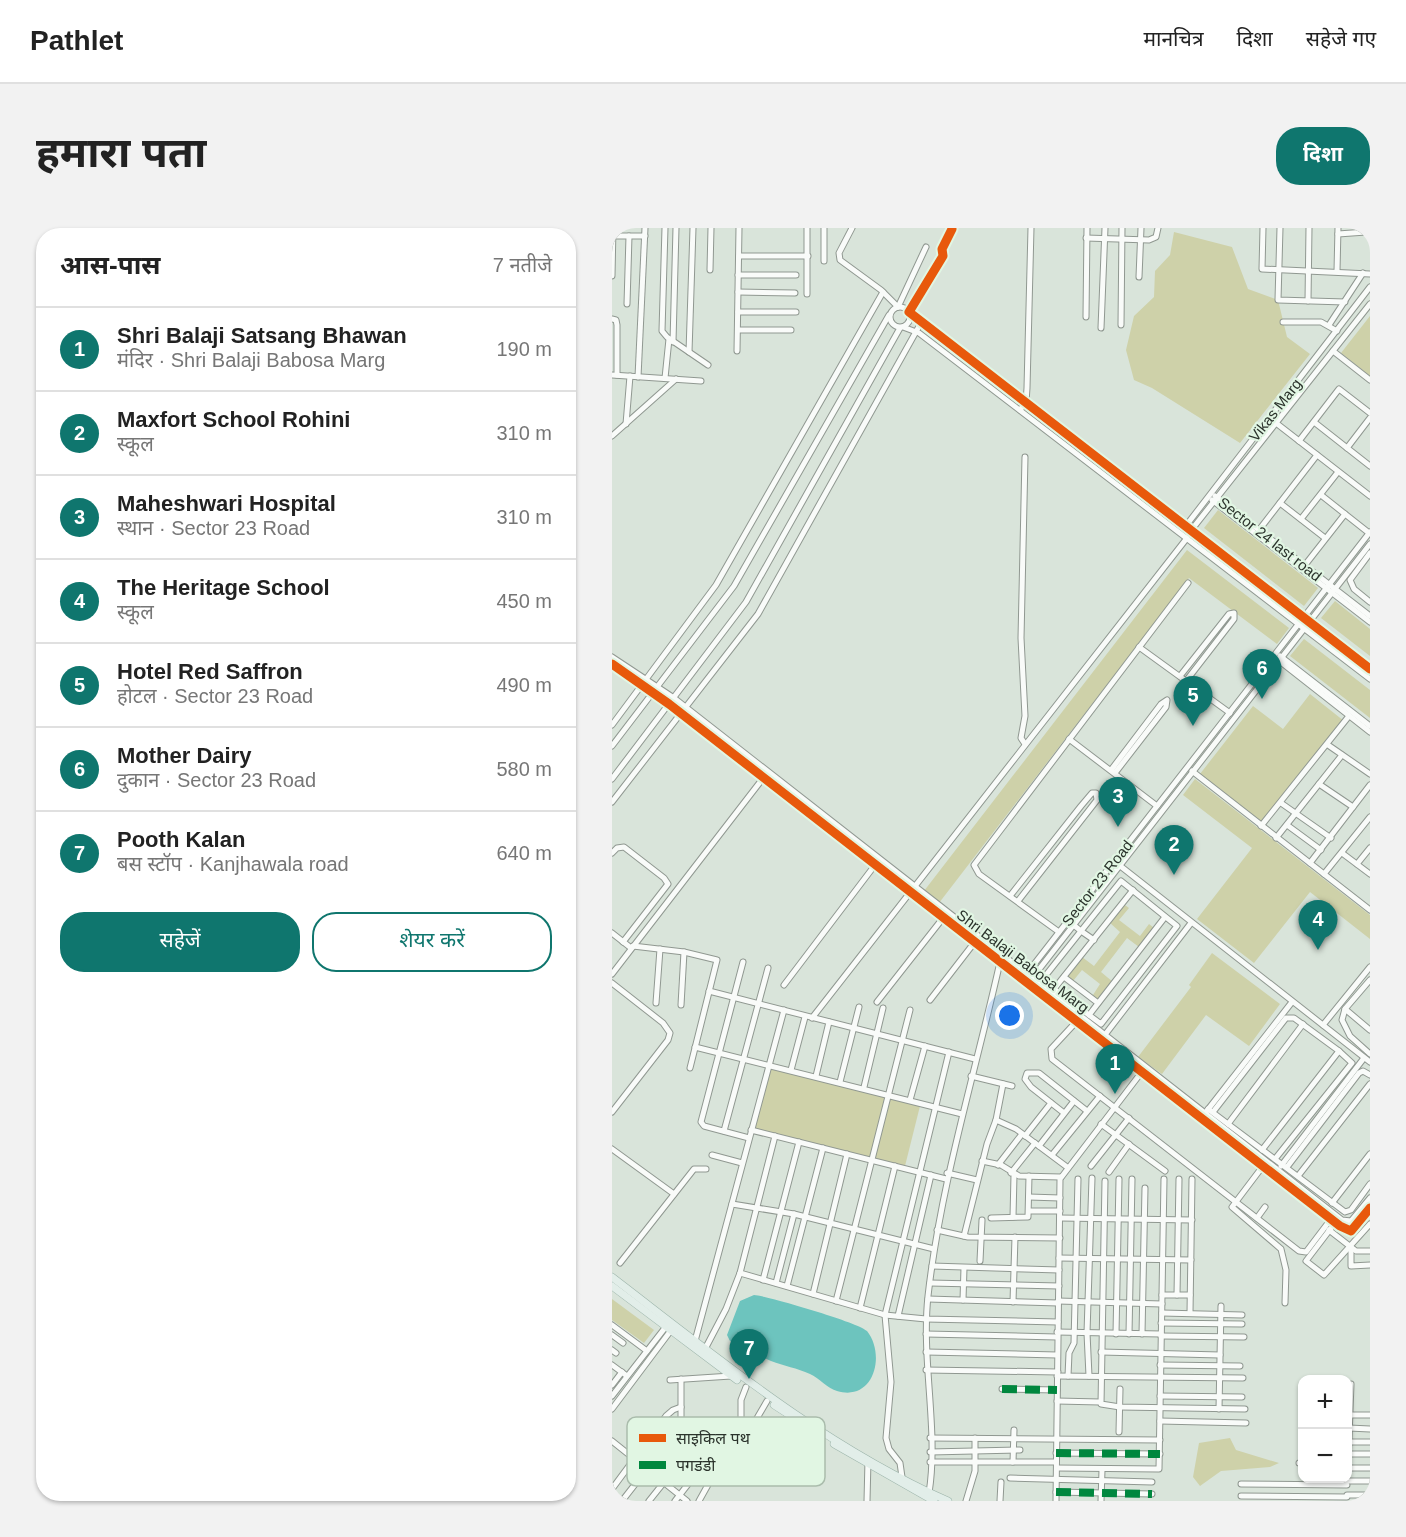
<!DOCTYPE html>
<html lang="hi">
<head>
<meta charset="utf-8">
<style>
	body { margin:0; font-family:Helvetica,"Noto Sans Devanagari",sans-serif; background:#f2f2f2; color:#222 }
	.controls { position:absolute; right:18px; bottom:18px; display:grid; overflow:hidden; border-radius:12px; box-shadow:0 2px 4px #0004 }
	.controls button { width:54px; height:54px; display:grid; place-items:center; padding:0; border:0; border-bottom:2px solid #e0e0e0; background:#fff; color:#222; font:30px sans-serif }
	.you { position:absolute; left:398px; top:788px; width:21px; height:21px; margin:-15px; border:4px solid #fff; border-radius:50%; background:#1a73e8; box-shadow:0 0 0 9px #1a73e833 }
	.badge { display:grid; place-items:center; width:39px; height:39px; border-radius:50%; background:#0f766e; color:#fff; font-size:20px; font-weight:700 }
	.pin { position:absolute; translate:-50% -50px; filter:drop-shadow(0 2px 3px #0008) }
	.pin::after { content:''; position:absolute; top:32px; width:21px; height:18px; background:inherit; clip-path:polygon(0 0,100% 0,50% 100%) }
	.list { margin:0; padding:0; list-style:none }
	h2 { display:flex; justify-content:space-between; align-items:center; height:78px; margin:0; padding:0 24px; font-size:26px }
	h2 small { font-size:20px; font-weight:400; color:#767676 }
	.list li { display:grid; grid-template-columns:39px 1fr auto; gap:18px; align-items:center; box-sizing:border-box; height:84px; padding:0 24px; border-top:2px solid #e0e0e0 }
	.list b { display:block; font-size:22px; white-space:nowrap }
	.list p { margin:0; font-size:20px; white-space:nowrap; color:#767676 }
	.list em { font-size:20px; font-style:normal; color:#767676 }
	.actions { display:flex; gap:12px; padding:18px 24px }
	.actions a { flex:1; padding:14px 0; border:2px solid #0f766e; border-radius:24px; text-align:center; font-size:21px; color:#0f766e }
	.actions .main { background:#0f766e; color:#fff }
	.map { position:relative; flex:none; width:758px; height:1273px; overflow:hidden; border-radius:24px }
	header { display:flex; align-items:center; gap:36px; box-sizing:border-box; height:84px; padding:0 30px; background:#fff; border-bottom:2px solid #e0e0e0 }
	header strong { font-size:28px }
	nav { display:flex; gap:33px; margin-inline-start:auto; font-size:21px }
	.intro { display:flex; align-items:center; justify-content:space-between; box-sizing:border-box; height:144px; padding:0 36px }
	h1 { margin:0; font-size:42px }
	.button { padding:15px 27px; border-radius:24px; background:#0f766e; color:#fff; font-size:21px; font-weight:700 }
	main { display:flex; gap:36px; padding:0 36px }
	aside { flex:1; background:#fff; border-radius:24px; box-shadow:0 2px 4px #0004 }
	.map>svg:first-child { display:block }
	.green { fill:#ced1a9 }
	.water { fill:#6dc4be }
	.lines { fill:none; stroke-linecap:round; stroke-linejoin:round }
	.minor-casing { stroke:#909891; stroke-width:7 }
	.major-casing { stroke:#9cb4aa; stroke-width:8 }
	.minor { stroke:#f9fbf9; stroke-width:5 }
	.major { stroke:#e2eee9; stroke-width:7 }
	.quiet { stroke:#00873e; stroke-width:8; stroke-dasharray:15 8; stroke-linecap:butt }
	.cycleway-casing { stroke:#e1f6e3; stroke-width:13 }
	.cycleway { stroke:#e8590c; stroke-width:9 }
	.labels { text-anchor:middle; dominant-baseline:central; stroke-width:4.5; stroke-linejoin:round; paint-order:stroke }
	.street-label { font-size:15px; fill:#2b332c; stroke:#e1f6e3 }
	.key { fill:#e1f6e3; stroke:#aabcac; stroke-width:1.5 }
	.key-label { font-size:16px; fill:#2b332c }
</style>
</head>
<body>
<header>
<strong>Pathlet</strong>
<nav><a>मानचित्र</a><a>दिशा</a><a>सहेजे गए</a></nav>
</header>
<div class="intro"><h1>हमारा पता</h1><a class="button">दिशा</a></div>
<main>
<aside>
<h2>आस-पास<small>7 नतीजे</small></h2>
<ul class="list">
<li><span class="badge">1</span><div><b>Shri Balaji Satsang Bhawan</b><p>मंदिर · Shri Balaji Babosa Marg</p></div><em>190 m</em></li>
<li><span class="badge">2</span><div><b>Maxfort School Rohini</b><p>स्कूल</p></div><em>310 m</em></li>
<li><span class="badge">3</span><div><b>Maheshwari Hospital</b><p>स्थान · Sector 23 Road</p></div><em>310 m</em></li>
<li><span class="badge">4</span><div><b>The Heritage School</b><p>स्कूल</p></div><em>450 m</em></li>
<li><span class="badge">5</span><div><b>Hotel Red Saffron</b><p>होटल · Sector 23 Road</p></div><em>490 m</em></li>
<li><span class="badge">6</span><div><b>Mother Dairy</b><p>दुकान · Sector 23 Road</p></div><em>580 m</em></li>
<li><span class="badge">7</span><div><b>Pooth Kalan</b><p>बस स्टॉप · Kanjhawala road</p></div><em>640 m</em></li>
</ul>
<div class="actions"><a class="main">सहेजें</a><a>शेयर करें</a></div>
</aside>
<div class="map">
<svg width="758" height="1273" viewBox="0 0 758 1273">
	<rect width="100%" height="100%" fill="#d9e4da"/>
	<!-- green -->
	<g class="green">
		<path d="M562,4l58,15 16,42 30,11 9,37 23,17 -70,89 -88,-55 -18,-8 -8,-30 8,-34 20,-19 1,-26 15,-16z"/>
		<path d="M758,88v60l-29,-23z"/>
		<path d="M606,282l100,78 -14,18 -100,-78z"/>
		<path d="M575,322l102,78 -12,16 -88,-66 -250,325 -15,-12z"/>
		<path d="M723,373l35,28v27l-49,-38z"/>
		<path d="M692,411l66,51v28l-80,-62z"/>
		<path d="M698,466l34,27 -80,103 -64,-50 53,-68 30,23z"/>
		<path d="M583,551l175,136v24l-60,-47 -56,71 -57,-44 55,-71 -69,-53z"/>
		<path d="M510,675l7,5 -10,12 21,16 9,-12 5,4 -15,19 -12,-9 -26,34 12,10 -15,18 -5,-5 7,-11 -18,-14 -9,11 -7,-5 16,-19 12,9 26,-34 -11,-10z"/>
		<path d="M600,725l68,51 -31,42 -43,-31 -44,59 -24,-17 53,-70 -2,-2z"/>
		<path d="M158,839l150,39 -15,60 -151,-37z"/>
		<path d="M0,1071l42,31 -10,13 -32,-23z"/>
		<path d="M618,1210l6,12 43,13 -9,4 -49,4 -21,15 -7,-9 6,-34z"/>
	</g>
	<!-- water -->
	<path class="water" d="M142,1067c14,1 106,28 113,36 19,24 7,71 -30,60 -9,-2 -18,-13 -27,-17 -13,-6 -26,-8 -39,-13 -14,-6 -28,-14 -41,-20l-3,-6 13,-34z"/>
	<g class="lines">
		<!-- minor casing -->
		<g class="minor-casing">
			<g id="minor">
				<path d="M53,0l-3,103 5,6 41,28"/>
				<path d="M240,0l-13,25 1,7 41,30 17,17 28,-60"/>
				<path d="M651,0l-1,41 108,5"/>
				<path d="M668,0l-2,72 67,2"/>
				<path d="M340,1l-10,20 1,7 -34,56 461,357"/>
				<path d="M726,6l28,-2 3,-4"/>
				<path d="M1,8h32"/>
				<path d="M474,10l63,2 7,-3 2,-9"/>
				<path d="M127,28h69"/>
				<path d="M212,33v-33"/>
				<path d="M98,42l1,-42"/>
				<path d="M725,43l1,-43"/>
				<path d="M126,47h58"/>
				<path d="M0,48l1,-48"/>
				<path d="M527,49l2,-49"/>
				<path d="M126,64l57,1"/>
				<path d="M195,66v-66"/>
				<path d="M696,73l1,-73"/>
				<path d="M15,76l2,-68"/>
				<circle cx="288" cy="89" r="10"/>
				<path d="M126,84h58"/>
				<path d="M474,89l1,-89"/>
				<path d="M0,91l4,1 1,5v50"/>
				<path d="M671,94h38l16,9"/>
				<path d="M509,97l1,-97"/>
				<path d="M717,97l34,-52"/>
				<path d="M291,99l16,6 451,346"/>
				<path d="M489,100l4,-100"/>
				<path d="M126,102h53"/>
				<path d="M61,114l3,-114"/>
				<path d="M125,123l2,-123"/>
				<path d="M721,123l37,29"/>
				<path d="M77,124l4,-124"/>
				<path d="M0,147l89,6"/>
				<path d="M26,149l7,-149"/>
				<path d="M53,150l4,-39"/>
				<path d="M408,182l6,-8 1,-14 4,-160"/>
				<path d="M702,194l56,44"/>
				<path d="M664,195l94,73"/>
				<path d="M14,196l4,-48"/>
				<path d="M0,208l64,-57"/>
				<path d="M687,213l40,-52 31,24"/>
				<path d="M735,220l23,-30"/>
				<path d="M413,229l-4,181 4,78 -4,22 4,6"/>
				<path d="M709,267l48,38"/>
				<path d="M603,268l155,120"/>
				<path d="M600,272l158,122"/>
				<path d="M668,275l45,35"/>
				<path d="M689,291l37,-47"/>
				<path d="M573,299l185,-240"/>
				<path d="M647,302l58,-75"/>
				<path d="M577,305l181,-229"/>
				<path d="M758,325l-20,27 4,9 16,13"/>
				<path d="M693,337l40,-51"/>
				<path d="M527,419l91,66"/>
				<path d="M668,428l90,70"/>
				<path d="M0,429l62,41 668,522 9,1 19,-23"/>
				<path d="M665,431l93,73"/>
				<path d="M0,436l57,40 671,522 11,5 19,-23"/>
				<path d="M568,448l49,-62 5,-1v6l-48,62"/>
				<path d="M0,497l104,-140 167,-293"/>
				<path d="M457,511l88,67"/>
				<path d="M716,517l42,29"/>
				<path d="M0,518l122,-160 155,-271"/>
				<path d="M499,542l50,-66 6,-4 -1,7 -51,66"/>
				<path d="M580,543l178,139"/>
				<path d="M0,551l134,-177 154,-274"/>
				<path d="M707,556l34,23"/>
				<path d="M0,574l146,-188 164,-293"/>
				<path d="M669,575l50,35"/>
				<path d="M675,597l34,25"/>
				<path d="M649,598l88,-110"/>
				<path d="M664,610l66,-83"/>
				<path d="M0,625l5,-5 7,-1 40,31 4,6 -45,58"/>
				<path d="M730,625l28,21"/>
				<path d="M698,635l60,-78"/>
				<path d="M745,636l13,-16"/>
				<path d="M507,637l251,197"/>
				<path d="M712,646l46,-57"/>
				<path d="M398,668l71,-90 11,-13h4l1,7 -79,101"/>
				<path d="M459,695l10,8 -39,49 59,44 76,-98 -56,-45 -40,50 13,9"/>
				<path d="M447,704l-80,-58 -5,-9 214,-282"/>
				<path d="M0,705l19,15"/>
				<path d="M21,718l51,6 33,8 -27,108"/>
				<path d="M131,734l-42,160 3,4 45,12"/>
				<path d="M0,746l152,-197"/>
				<path d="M413,748l345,-444"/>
				<path d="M452,749l34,26"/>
				<path d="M758,752l-25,29 -3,11 8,16 20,18"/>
				<path d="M418,753l340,-437"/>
				<path d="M0,755l51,40 7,10 -2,7 -56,72"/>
				<path d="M172,757l91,-120"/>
				<path d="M442,761l79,-99"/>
				<path d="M97,763l266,68"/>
				<path d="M318,772l44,-57"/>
				<path d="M265,774l66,-84"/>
				<path d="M44,775l4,-54"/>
				<path d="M69,777l3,-53"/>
				<path d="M733,781l25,21"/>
				<path d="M477,787l76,-98"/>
				<path d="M200,790l375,-480"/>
				<path d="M465,793l-26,28 1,10 247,192 7,1 25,-33"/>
				<path d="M711,797l47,-58"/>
				<path d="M492,808l87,-113"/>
				<path d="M83,819l267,67"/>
				<path d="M179,842l14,-53"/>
				<path d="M204,848l13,-54"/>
				<path d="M359,848l41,10"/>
				<path d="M228,854l19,-75"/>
				<path d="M252,859l19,-79"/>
				<path d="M298,872l15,-54"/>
				<path d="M596,881l137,103 6,-2 19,-26"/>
				<path d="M594,884l86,-110"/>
				<path d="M601,884l73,-94h8l45,33 13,12 -77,96"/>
				<path d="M452,885l-33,-26 -6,-8 2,-6h12l48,38"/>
				<path d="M384,892l20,9 51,38"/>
				<path d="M489,896l64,47"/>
				<path d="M616,896l75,-100"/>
				<path d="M139,902l195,49"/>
				<path d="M112,903l44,-163"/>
				<path d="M413,908l26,-33"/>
				<path d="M427,918l35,-45"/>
				<path d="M0,921l62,45"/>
				<path d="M650,922l77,-99"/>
				<path d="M100,927l30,8"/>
				<path d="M440,927l48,-59"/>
				<path d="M370,933l19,4 18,11 42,1"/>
				<path d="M386,937l24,-31"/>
				<path d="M479,938l38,-48"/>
				<path d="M651,938l-31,41 49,42 5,21 -1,33"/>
				<path d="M669,938l83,-108"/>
				<path d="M675,939l72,-94 4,-2 7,4"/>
				<path d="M497,944l20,-28"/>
				<path d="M335,945l30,7"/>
				<path d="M399,945l24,-30"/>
				<path d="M686,948l72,-92"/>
				<path d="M493,953l-4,223 19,3 125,2"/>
				<path d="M417,969l31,1"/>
				<path d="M720,975l38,-49"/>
				<path d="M120,976l62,10 140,35"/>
				<path d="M417,983h31"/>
				<path d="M401,989l1,-42"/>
				<path d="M379,990l37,-1 1,-41"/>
				<path d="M448,990l132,2"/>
				<path d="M645,990l8,-11"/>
				<path d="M723,995l-29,38 18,14 46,-51"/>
				<path d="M325,1002l31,7 92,1"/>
				<path d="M717,1002l27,21h14"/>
				<path d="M352,1008l23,-92 9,-24 7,-36"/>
				<path d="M739,1020v18l19,-1"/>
				<path d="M447,1030l132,2"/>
				<path d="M368,1033l2,-41"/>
				<path d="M8,1035l74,-94h12"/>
				<path d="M320,1038l127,4"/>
				<path d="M128,1045l145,42 41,4 132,3"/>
				<path d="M151,1052l36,-138"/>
				<path d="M164,1055l18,-69"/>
				<path d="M318,1055l129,3"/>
				<path d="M175,1058l36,-138"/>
				<path d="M201,1066l34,-140"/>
				<path d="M550,1067h28"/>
				<path d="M565,1067l2,-116"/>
				<path d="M316,1071l130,4"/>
				<path d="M351,1072l1,-32"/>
				<path d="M224,1073l74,-291"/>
				<path d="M446,1073l104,3"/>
				<path d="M401,1074l2,-65"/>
				<path d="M248,1080l35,-142"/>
				<path d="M550,1085l80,2"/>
				<path d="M578,1085l2,-134"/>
				<path d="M286,1088l33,-141"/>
				<path d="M549,1095l81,1"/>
				<path d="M0,1097l35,26"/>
				<path d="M445,1104l104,2"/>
				<path d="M314,1106l131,3"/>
				<path d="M504,1106l3,-155"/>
				<path d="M517,1106l3,-155"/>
				<path d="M530,1106l3,-146"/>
				<path d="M0,1107l11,8"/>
				<path d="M549,1108l83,1"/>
				<path d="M83,1113l89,-331"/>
				<path d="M93,1121l21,-40 14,-36 35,-137"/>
				<path d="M0,1122l4,3"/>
				<path d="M314,1124l131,3"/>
				<path d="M489,1124l119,3"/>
				<path d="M0,1137l15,11"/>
				<path d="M548,1137l80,1"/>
				<path d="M314,1142l132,2"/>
				<path d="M445,1148l186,2"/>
				<path d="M456,1148l1,-23 5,-10 4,-164"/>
				<path d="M477,1148l-2,-43 5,-155"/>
				<path d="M69,1151v65"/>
				<path d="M58,1152l61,-4"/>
				<path d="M0,1157l10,-13"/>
				<path d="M134,1159l-5,13v48h10l2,-23 14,-24"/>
				<path d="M390,1161l55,1"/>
				<path d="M0,1168l56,-72"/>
				<path d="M548,1168l82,1"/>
				<path d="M445,1173l43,1"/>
				<path d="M0,1181l60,-80"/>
				<path d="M607,1181l2,-103"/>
				<path d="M737,1187h21"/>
				<path d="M548,1193l86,2"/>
				<path d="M46,1200l49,40 2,15 -10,18"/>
				<path d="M737,1200l21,1"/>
				<path d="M507,1204l1,-43"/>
				<path d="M318,1210l230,2"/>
				<path d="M0,1213l75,60"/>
				<path d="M736,1214h22"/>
				<path d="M318,1224l90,-2"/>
				<path d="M444,1225l104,1"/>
				<path d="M736,1226h22"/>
				<path d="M318,1234h126"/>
				<path d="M401,1234l1,-32"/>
				<path d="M687,1235h3"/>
				<path d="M736,1236l3,-80"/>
				<path d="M445,1240l102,1 5,-290"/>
				<path d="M736,1240h22"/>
				<path d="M290,1249l-2,-14 -11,-14 -3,-11 5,-56 -6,-67 64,-263"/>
				<path d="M398,1250l142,4"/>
				<path d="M735,1253h23"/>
				<path d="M629,1256l106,1"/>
				<path d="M0,1261l54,-73 7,-6 8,-3"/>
				<path d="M444,1264l96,2"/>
				<path d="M317,1265c10,-62 -8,-132 -1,-197 13,-114 47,-222 72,-334"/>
				<path d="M735,1267h23"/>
				<path d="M629,1268l106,1"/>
				<path d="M10,1273l50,-64"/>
				<path d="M37,1273l40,-50"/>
				<path d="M63,1273l28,-36"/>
				<path d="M255,1273l1,-41"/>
				<path d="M354,1273l9,-30v-33"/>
				<path d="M388,1273l1,-19"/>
				<path d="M444,1273l4,-322 84,-110"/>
				<path d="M489,1273l1,-31"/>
			</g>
		</g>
		<!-- major casing -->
		<g class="major-casing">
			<g id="major">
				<path d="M0,1049c107,82 212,169 336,224"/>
				<path d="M0,1058l125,94"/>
				<path d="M162,1177l31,20"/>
				<path d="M222,1216l100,57"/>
			</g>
		</g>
		<!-- minor -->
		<use href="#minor" class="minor"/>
		<!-- major -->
		<use href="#major" class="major"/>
		<!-- quiet -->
		<g class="quiet">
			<path d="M390,1161l55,1"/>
			<path d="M444,1225l104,1"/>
			<path d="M444,1264l96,2"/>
		</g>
		<!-- cycleway casing -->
		<g class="cycleway-casing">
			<g id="cycleway">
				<path d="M340,1l-10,20 1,7 -34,56 461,357"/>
				<path d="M0,436l57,40 671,522 11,5 19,-23"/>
			</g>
		</g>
		<!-- cycleway -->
		<use href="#cycleway" class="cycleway"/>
	</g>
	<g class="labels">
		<!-- street labels -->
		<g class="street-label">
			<text transform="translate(663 182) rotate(-52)">Vikas Marg</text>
			<text transform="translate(658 311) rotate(38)">Sector 24 last road</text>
			<text transform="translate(485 655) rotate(-52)">Sector 23 Road</text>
			<text transform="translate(411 733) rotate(37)">Shri Balaji Babosa Marg</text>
		</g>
	</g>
	<!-- legend -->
	<rect x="15" y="1189" width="198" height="69" rx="9" class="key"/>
	<rect x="27" y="1206" width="27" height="8" fill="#e8590c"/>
	<rect x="27" y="1233" width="27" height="8" fill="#00873e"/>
	<g class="key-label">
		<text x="64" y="1216">साइकिल पथ</text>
		<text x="64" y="1243">पगडंडी</text>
	</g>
</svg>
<div class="controls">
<button>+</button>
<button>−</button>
</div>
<div class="you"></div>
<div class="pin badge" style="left:503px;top:866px">1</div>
<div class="pin badge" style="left:562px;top:647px">2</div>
<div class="pin badge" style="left:506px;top:599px">3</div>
<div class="pin badge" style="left:706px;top:722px">4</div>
<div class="pin badge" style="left:581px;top:498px">5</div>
<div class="pin badge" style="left:650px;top:471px">6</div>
<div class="pin badge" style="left:137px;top:1151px">7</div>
</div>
</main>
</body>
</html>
